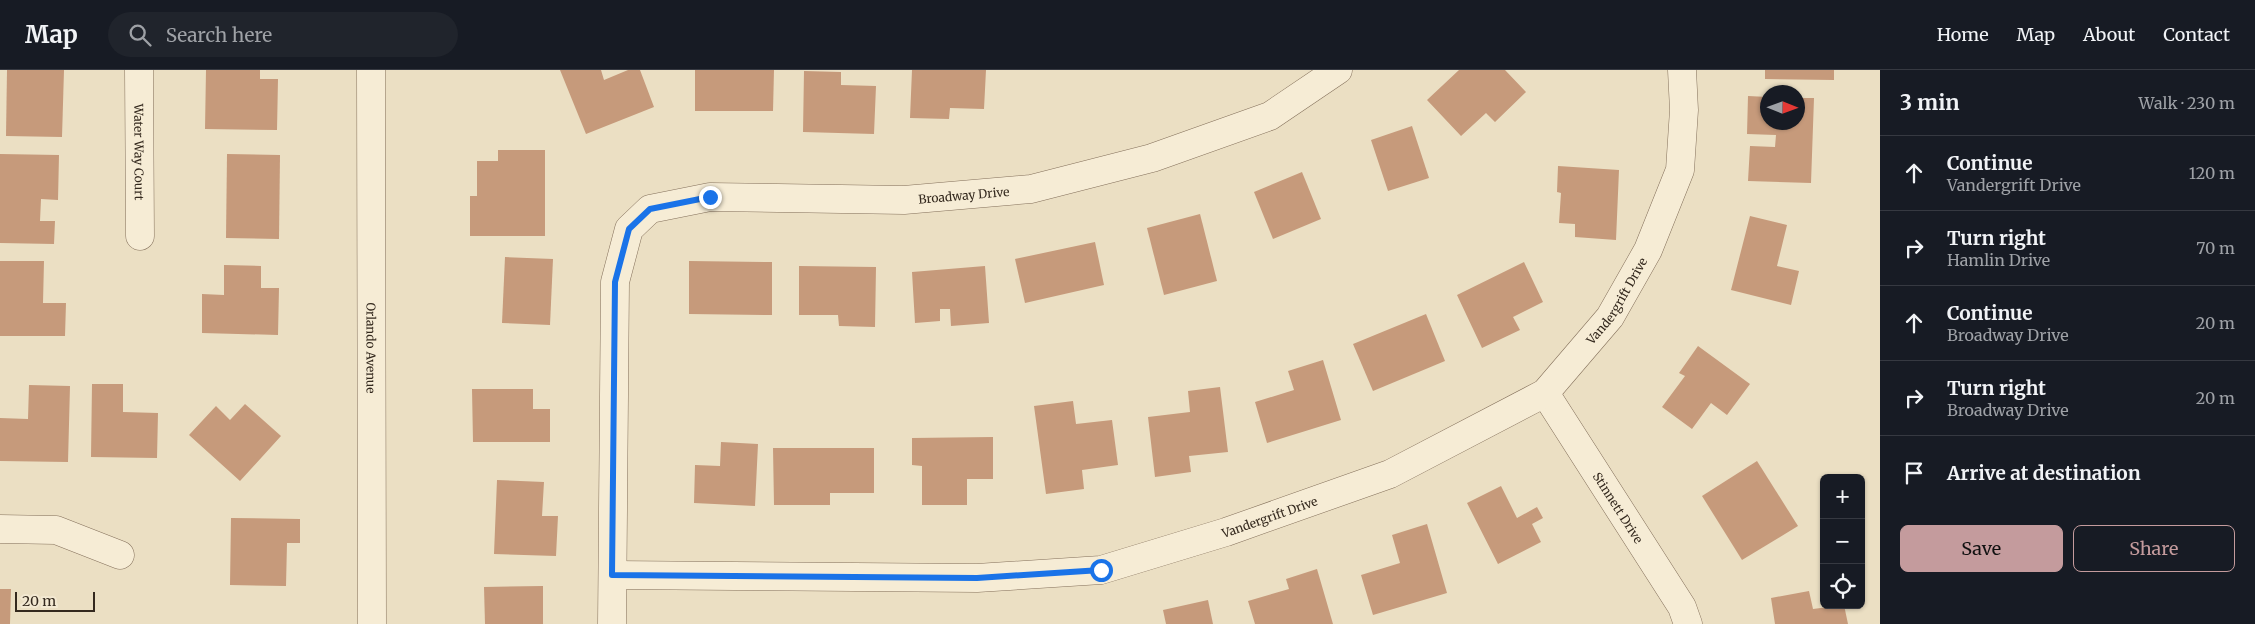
<!DOCTYPE html>
<html lang="en">
<head>
<meta charset="utf-8">
<style>
	body { margin:0; font-family:Merriweather,serif; background:#20242c; color:#f1f3f6 }
	.controls { position:absolute; right:15px; bottom:15px; display:grid; overflow:hidden; border-radius:8px; box-shadow:0 1px 4px #0004 }
	.controls button { width:45px; height:45px; display:grid; place-items:center; padding:0; border:0; border-bottom:1px solid #363941; background:#171b24; color:#f1f3f6; font:25px sans-serif }
	.compass { position:absolute; left:1760px; top:15px; width:45px; height:45px; border-radius:50%; background:#171b24; box-shadow:0 1px 4px #0004; rotate:91deg }
	.scale { position:absolute; left:15px; bottom:12px; width:80px; box-sizing:border-box; padding-left:5px; border:2px solid #34291e; border-top:0; font-size:14px; line-height:18px; white-space:nowrap; color:#34291e; -webkit-text-stroke:4px #f3e9d2; paint-order:stroke }
	.stop { position:absolute; width:15px; height:15px; margin:-11px; border:4px solid #1a73e8; border-radius:50%; background:#fff }
	.stop.end { background:#1a73e8; border-color:#fff; box-shadow:0 1px 5px #0008 }
	.list { margin:0; padding:0; list-style:none }
	h2 { display:flex; justify-content:space-between; align-items:center; height:65px; margin:0; padding:0 20px; font-size:21px }
	h2 small { font-size:16px; font-weight:400; color:#9ea1a6 }
	.list li { display:grid; grid-template-columns:32px 1fr auto; gap:15px; align-items:center; box-sizing:border-box; height:75px; padding:0 20px; border-top:1px solid #363941 }
	.list b { display:block; font-size:19px; white-space:nowrap }
	.list p { margin:0; font-size:16px; white-space:nowrap; color:#9ea1a6 }
	.list em { font-size:16px; font-style:normal; color:#9ea1a6 }
	.actions { display:flex; gap:10px; padding:15px 20px }
	.actions a { flex:1; padding:11px 0; border:1px solid #c49b9d; border-radius:8px; text-align:center; font-size:18px; color:#c49b9d }
	.actions .main { background:#c49b9d; color:#111 }
	.icon { flex:none; width:28px; height:28px; fill:none; stroke:currentColor; stroke-width:2; stroke-linecap:round; stroke-linejoin:round }
	.map { position:relative; flex:none; width:1880px; height:554px; overflow:hidden }
	header { display:flex; align-items:center; gap:30px; box-sizing:border-box; height:70px; padding:0 25px; background:#171b24; border-bottom:1px solid #363941 }
	header strong { font-size:24px }
	nav { display:flex; gap:28px; margin-inline-start:auto; font-size:18px }
	.search { width:350px; height:45px; background:#20242c; display:flex; align-items:center; gap:12px; box-sizing:border-box; padding:0 18px; border-radius:28px; color:#9ea1a6; font-size:19px }
	main { display:flex }
	aside { flex:1; background:#171b24 }
	.map>svg:first-child { display:block }
	.building { fill:#c69a7b }
	.lines { fill:none; stroke-linecap:round; stroke-linejoin:round }
	.minor-casing { stroke:#84705b; stroke-width:29 }
	.minor { stroke:#f6ecd5; stroke-width:28 }
	.route { stroke:#1a73e8; stroke-width:6 }
	.labels { text-anchor:middle; dominant-baseline:central; stroke-width:4; stroke-linejoin:round; paint-order:stroke }
	.street-label { font-size:12px; fill:#34291e; stroke:#f3e9d2 }
</style>
</head>
<body>
<header>
<strong>Map</strong>
<div class="search"><svg class="icon" aria-label="search" viewBox="0 0 24 24"><circle cx="10" cy="10" r="6"/><path d="M15 15l6 6"/></svg>Search here</div>
<nav><a>Home</a><a>Map</a><a>About</a><a>Contact</a></nav>
</header>
<main>
<div class="map">
<svg width="1880" height="554" viewBox="0 0 1880 554">
	<rect width="100%" height="100%" fill="#ebdfc3"/>
	<!-- building -->
	<g class="building">
		<path d="M7,0h57l-2,67 -56,-1z"/>
		<path d="M206,0h54v9h18l-1,51 -72,-1z"/>
		<path d="M560,0h41l3,10 24,-10h12l14,37 -68,27z"/>
		<path d="M695,0h79l-1,41h-78z"/>
		<path d="M912,0h74l-2,39 -34,-1 -1,11 -39,-1z"/>
		<path d="M1459,0h46l21,22 -31,30 -9,-9 -25,23 -34,-36z"/>
		<path d="M1765,0h69v10l-69,-1z"/>
		<path d="M804,1l37,1v13l35,1 -2,48 -71,-2z"/>
		<path d="M1748,26l20,1v25h30v-24h16l-3,85 -63,-2 2,-35 25,1 1,-12 -29,-1z"/>
		<path d="M1412,56l17,52 -41,13 -17,-51z"/>
		<path d="M498,80h47v86h-75v-40h7v-35h21z"/>
		<path d="M0,84l59,1 -1,45 -17,-1 -1,22h15l-1,23 -54,-1z"/>
		<path d="M227,84l53,1 -1,84 -53,-1z"/>
		<path d="M1558,96l61,4 -3,70 -41,-3v-13l-16,-1 2,-30 -4,-1z"/>
		<path d="M1302,102l19,47 -48,20 -19,-47z"/>
		<path d="M1200,144l17,67 -53,14 -17,-67z"/>
		<path d="M1750,146l37,9 -10,41 22,5 -8,34 -60,-15z"/>
		<path d="M1095,172l9,43 -79,18 -10,-44z"/>
		<path d="M505,187l48,2 -3,66 -48,-2z"/>
		<path d="M0,191h44l-1,42h23l-1,33h-65z"/>
		<path d="M689,191l83,1v53l-83,-1z"/>
		<path d="M1524,192l19,40 -30,15 7,13 -38,18 -25,-53z"/>
		<path d="M224,195l37,1v22h18l-1,47 -76,-2v-39l22,1z"/>
		<path d="M799,196l77,1 -1,60 -36,-1 -1,-11h-39z"/>
		<path d="M985,196l4,57 -38,3 -1,-17h-10v12l-25,2 -3,-51z"/>
		<path d="M1426,244l19,47 -72,30 -20,-47z"/>
		<path d="M1698,276l52,38 -23,31 -16,-12 -19,26 -30,-22 23,-31 -6,-3z"/>
		<path d="M1323,290l18,60 -74,23 -12,-41 39,-12 -6,-19z"/>
		<path d="M92,314h31v28l35,1 -1,45 -66,-1z"/>
		<path d="M29,315l41,1 -2,76 -68,-1v-43l28,1z"/>
		<path d="M1220,317l8,65 -39,4 2,16 -36,5 -7,-60 42,-5 -2,-21z"/>
		<path d="M472,319h61v20h17v33h-77z"/>
		<path d="M1073,331l3,23 36,-4 6,45 -36,5 2,19 -38,5 -12,-88z"/>
		<path d="M245,334l36,32 -41,45 -51,-46 27,-29 14,14z"/>
		<path d="M993,367v42h-26v26h-45v-39l-10,-1v-27z"/>
		<path d="M721,372l37,2 -3,62 -61,-3 1,-38 25,1z"/>
		<path d="M773,378h101v45h-44v12h-56z"/>
		<path d="M1757,391l41,65 -56,34 -40,-64z"/>
		<path d="M497,410l47,2 -2,34h16l-2,40 -62,-2z"/>
		<path d="M1501,416l16,32 20,-11 6,11 -11,6 9,18 -43,22 -31,-61z"/>
		<path d="M231,448l69,1v24h-13l-1,43 -56,-1z"/>
		<path d="M1427,454l20,69 -74,22 -12,-40 39,-12 -8,-28z"/>
		<path d="M1317,499l16,55h-78l-7,-23 41,-12 -3,-10z"/>
		<path d="M543,516v38h-58l-1,-37z"/>
		<path d="M0,519h11l-1,35h-10z"/>
		<path d="M1809,521l4,18 31,-4 4,19h-73l-4,-26z"/>
		<path d="M1208,530l5,24h-47l-3,-14z"/>
	</g>
	<g class="lines">
		<!-- minor casing -->
		<g class="minor-casing">
			<g id="minor">
				<path id="s1" d="M139,0l1,166"/>
				<path id="s2" d="M371,0l1,554"/>
				<path id="s3" d="M1545,323l137,214 6,17"/>
				<path d="M0,459l56,1 64,25"/>
				<path id="s4" d="M613,505l364,3 124,-8 125,-38 164,-58 155,-81 65,-76 38,-67 32,-80 4,-60 -2,-40"/>
				<path id="s5" d="M612,554l3,-342 14,-53 21,-20 60,-12 194,3 127,-11 121,-31 118,-42 68,-46"/>
			</g>
		</g>
		<!-- minor -->
		<use href="#minor" class="minor"/>
	</g>
	<g class="lines">
		<!-- route -->
		<path class="route" d="M710,127l-60,12 -21,20 -14,53 -3,293 365,3 124,-8"/>
	</g>
	<g class="labels">
		<!-- street labels -->
		<g class="street-label">
			<text stroke="none"><textPath href="#s1" startOffset="82">Water Way Court</textPath></text>
			<text stroke="none"><textPath href="#s5" startOffset="741">Broadway Drive</textPath></text>
			<text stroke="none"><textPath href="#s4" startOffset="1085">Vandergrift Drive</textPath></text>
			<text stroke="none"><textPath href="#s2" startOffset="278">Orlando Avenue</textPath></text>
			<text stroke="none"><textPath href="#s3" startOffset="136">Stinnett Drive</textPath></text>
			<text stroke="none"><textPath href="#s4" startOffset="665">Vandergrift Drive</textPath></text>
		</g>
	</g>
</svg>
<div class="controls">
<button>+</button>
<button>−</button>
<button><svg class="icon" aria-label="locate" viewBox="0 0 24 24"><circle cx="12" cy="12" r="6"/><path d="M12 2v4M12 18v4M2 12h4M18 12h4"/></svg></button>
</div>
<svg class="compass" viewBox="-18 -18 36 36"><path d="M0-13l5 13h-10z" fill="#e53935"/><path d="M0 13l5-13h-10z" fill="#9ea1a6"/></svg>
<div class="scale">20 m</div>
<div class="stop" style="left:1101px;top:500px"></div>
<div class="stop end" style="left:710px;top:127px"></div>
</div>
<aside>
<h2>3 min<small>Walk · 230 m</small></h2>
<ul class="list">
<li><svg class="icon" aria-label="ahead" viewBox="0 0 24 24"><path d="M12 20V5M6 11l6-6 6 6"/></svg><div><b>Continue</b><p>Vandergrift Drive</p></div><em>120 m</em></li>
<li><svg class="icon" aria-label="right" viewBox="0 0 24 24"><path d="M7 20v-9h11M14 6l5 5-5 5"/></svg><div><b>Turn right</b><p>Hamlin Drive</p></div><em>70 m</em></li>
<li><svg class="icon" aria-label="ahead" viewBox="0 0 24 24"><path d="M12 20V5M6 11l6-6 6 6"/></svg><div><b>Continue</b><p>Broadway Drive</p></div><em>20 m</em></li>
<li><svg class="icon" aria-label="right" viewBox="0 0 24 24"><path d="M7 20v-9h11M14 6l5 5-5 5"/></svg><div><b>Turn right</b><p>Broadway Drive</p></div><em>20 m</em></li>
<li><svg class="icon" aria-label="arrive" viewBox="0 0 24 24"><path d="M6 21V4h12l-3 4 3 4H6"/></svg><div><b>Arrive at destination</b></div></li>
</ul>
<div class="actions"><a class="main">Save</a><a>Share</a></div>
</aside>
</main>
</body>
</html>
